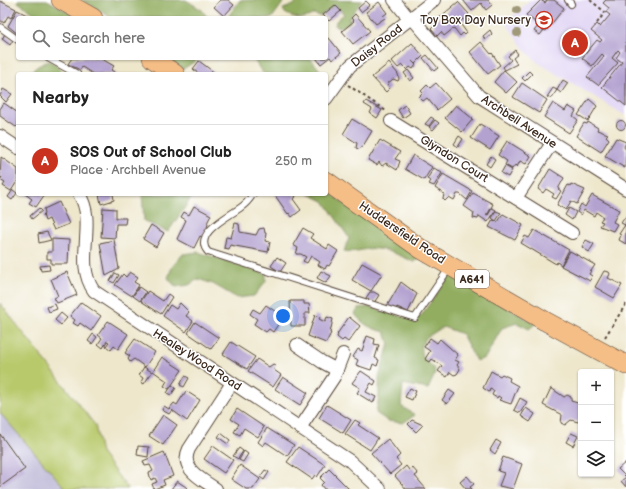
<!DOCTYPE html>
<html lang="en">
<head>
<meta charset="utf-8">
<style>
	body { margin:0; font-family:"Balsamiq Sans",sans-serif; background:#f6f6f6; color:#222 }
	.controls { position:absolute; right:12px; bottom:12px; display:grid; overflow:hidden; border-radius:4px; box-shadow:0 1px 3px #0004 }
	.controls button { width:36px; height:36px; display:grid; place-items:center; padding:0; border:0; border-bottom:1px solid #e0e0e0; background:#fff; color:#222; font:20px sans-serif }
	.you { position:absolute; left:283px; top:316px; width:14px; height:14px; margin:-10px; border:3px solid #fff; border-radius:50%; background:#1a73e8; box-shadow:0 0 0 6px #1a73e833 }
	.badge { display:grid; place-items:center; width:26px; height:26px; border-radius:50%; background:#c8321e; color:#fff; font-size:13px; font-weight:700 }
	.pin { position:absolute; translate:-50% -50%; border:2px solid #fff; box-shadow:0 1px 4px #0006 }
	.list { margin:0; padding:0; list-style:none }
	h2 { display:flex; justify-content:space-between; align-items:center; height:52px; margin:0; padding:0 16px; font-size:17px }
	h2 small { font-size:13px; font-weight:400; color:#767676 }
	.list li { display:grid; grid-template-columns:26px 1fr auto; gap:12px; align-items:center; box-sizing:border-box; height:72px; padding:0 16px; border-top:1px solid #e0e0e0 }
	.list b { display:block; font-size:15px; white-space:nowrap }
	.list p { margin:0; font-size:13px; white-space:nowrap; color:#767676 }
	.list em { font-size:13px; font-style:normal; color:#767676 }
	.icon { flex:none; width:22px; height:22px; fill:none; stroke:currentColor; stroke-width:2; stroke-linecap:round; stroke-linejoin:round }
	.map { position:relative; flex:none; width:626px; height:489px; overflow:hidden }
	.search { position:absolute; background:#fff; box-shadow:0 1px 3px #0004; left:16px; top:16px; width:312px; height:44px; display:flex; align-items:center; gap:10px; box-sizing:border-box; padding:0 14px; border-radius:4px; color:#767676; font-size:15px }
	.panel { position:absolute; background:#fff; box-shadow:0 1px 3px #0004; left:16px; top:72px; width:312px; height:124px; border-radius:4px }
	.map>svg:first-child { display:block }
	.built { fill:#e0d4f4 }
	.industrial { fill:#c4c0db }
	.green { fill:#b8c96c; stroke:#7a7a45 }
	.forest { fill:#92ad60; stroke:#666c3f }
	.building { fill:#b3a2d0 }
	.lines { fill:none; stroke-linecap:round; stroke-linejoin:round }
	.lane-casing { stroke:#564638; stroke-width:8 }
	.street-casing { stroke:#564638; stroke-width:14 }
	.primary-casing { stroke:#564638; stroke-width:20 }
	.path { stroke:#564638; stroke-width:2; stroke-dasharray:3 3; stroke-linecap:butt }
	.lane { stroke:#fff; stroke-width:6 }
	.street { stroke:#fff; stroke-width:12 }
	.primary { stroke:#f6be87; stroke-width:19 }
	.tree { fill:#a09979 }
	.labels { text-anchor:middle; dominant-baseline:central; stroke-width:3; stroke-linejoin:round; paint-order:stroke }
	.shield { fill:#fff; stroke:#766a62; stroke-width:1 }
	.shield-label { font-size:11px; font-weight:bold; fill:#3b2a1e }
	.poi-label { font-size:12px; fill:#3b2a1e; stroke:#fff; text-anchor:end }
	.street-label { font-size:12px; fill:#3b2a1e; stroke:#fff }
</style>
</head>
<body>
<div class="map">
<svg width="626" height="489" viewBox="0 0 626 489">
	<rect width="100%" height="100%" fill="#fff"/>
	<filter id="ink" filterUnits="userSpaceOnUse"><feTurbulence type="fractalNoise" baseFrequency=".025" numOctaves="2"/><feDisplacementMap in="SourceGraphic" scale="8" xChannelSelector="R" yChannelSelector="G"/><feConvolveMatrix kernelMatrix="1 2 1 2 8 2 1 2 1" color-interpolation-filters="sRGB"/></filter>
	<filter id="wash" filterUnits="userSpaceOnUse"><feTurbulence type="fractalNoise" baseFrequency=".012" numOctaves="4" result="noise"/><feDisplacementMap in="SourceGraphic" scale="16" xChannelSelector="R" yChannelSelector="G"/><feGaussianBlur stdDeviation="0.9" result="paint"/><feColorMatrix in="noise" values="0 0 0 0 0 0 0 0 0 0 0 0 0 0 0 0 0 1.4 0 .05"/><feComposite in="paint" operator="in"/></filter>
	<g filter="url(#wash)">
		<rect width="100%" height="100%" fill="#eee7cc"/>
		<!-- built -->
		<path class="built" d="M530,0h96v116l-89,-54 -13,-13 -18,-26z"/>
		<!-- industrial -->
		<path class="industrial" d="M0,413l66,76h-66z"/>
		<!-- green -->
		<path class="green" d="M0,303l95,122 6,28 27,36h-62l-66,-76z"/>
		<!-- forest -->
		<g class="forest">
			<path d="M18,0h29l31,18h-37l-23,-16z"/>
			<path d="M82,0h104l16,10 6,8h-96z"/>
			<path d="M240,0h45l-13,18h-45z"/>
			<path d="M297,0h19l1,3 6,-3 39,1 -13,17 1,4 -9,5 -6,-1 1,-5 8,-7 -9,-9 -15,11 -6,-2c-10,6 -19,5 -29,-1l-2,-4 11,-4z"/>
			<path d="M168,58h32l-17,11z"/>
			<path d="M253,58h57l13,16h-58l-4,-3z"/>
			<path d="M48,61l9,4 6,9h-35l10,-8z"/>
			<path d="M326,190l94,69 -6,3c-13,-6 -30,-15 -45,-13 -10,1 -16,4 -25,2l5,-13 -25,-37 -15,-7h17z"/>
			<path d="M142,194h52l-26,38 -24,-11z"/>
			<path d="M198,252l68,22v7l-12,15 -17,2 -24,-14 -15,-5 -9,6 -13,2 -8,-9 4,-11 11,-13z"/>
			<path d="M451,273l84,51 -6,5 -12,-6 -15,5 -17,30 -9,3 -14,-27 -19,-7 -16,10 -6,8 2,13 11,10 1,6 -7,15 -25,-5 -2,22 14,9 -12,8 -15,-2 -12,-8 3,-17v-19l10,-33 -4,-12c-13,-3 -22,-7 -30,-18l4,-6 10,-1 45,13 7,-4z"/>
		</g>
		<g id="blocks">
			<!-- building -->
			<g class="building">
				<path d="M220,0h8l6,5 -10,11 -10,-9z"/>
				<path d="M463,0h25l4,5 -6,5 -5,-7 -9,8z"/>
				<path d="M541,0l4,3 2,-3h7l10,8 -18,23 -2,-1 -4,5 -6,-4 5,-6 -13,-10z"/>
				<path d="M606,0h20v106l-24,-19 20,-25 -6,-4 4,-6 -2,-2 -6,8 6,5 -20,22 -11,-8 17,-21 -2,-2 -10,12 -10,-8 15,-18 3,2 2,-2 -11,-9 6,-7 3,3 10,-12 -4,-3 3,-4 -6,-5z"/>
				<path d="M0,1l16,8 -5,9 -3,-2 -4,7 -4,-3z"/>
				<path d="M366,1l4,4 -9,7 -3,-4z"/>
				<path d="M379,2l8,11 -4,3 2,2 -9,6 -10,-12z"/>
				<path d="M458,2l11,12 -2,2 3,4 -2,2 -5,-3 -4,3 8,11 -2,2 -2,-2 -3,3 -6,-8 -10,8 -3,-4 -4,4 -6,-7 4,-4 -2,-2z"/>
				<path d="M335,5l6,6 -12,10 -6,-6z"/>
				<path d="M17,10l16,8h-15l-1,11 1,5 -10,-8z"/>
				<path d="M355,14l15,17 -17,13 -11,-13 12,-10 -3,-3z"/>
				<path d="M490,30l2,4 -7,6 -2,-4z"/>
				<path d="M576,32l9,7 -11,15 -10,-7z"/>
				<path d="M5,34l8,6 -3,5 -8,-6z"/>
				<path d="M329,38l12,15 -9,7 -2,-3 -9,7 -5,-6h10v-18z"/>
				<path d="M481,42l10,12 1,-1 8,12 -12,9 -18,-22z"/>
				<path d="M412,43l11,13 -8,8 -3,-3 4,4 -3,4 -3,-2 -3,3 -5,-5 -4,3 -6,-7z"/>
				<path d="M515,50l3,4 -5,4 4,6 -12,6 -2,-3 8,-7 -3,-4z"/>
				<path d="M427,55l11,13 -4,3 -11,-13z"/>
				<path d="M72,58h28l14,8 -3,4 6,4h-24l-11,-7 -2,3 -12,-6z"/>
				<path d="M199,61l8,6 9,7h-17l-6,-5z"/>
				<path d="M389,63l9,11 1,5 -1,2 -5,-2 -6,5 3,4 -4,4 -14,-15z"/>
				<path d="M408,70l6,8 -4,3 -6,-8z"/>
				<path d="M504,70l13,12 -11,11 -12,-11z"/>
				<path d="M529,71l3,3 -7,7 -3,-3z"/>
				<path d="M563,80l5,3 -7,10 -4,-3z"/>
				<path d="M436,83l14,16 -13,11 -10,-12 -4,3 -4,-4 4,-4 -2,-2 6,-6 3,3z"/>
				<path d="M522,83l25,17 -8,13 -26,-16z"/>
				<path d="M553,88l4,2 -6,9 -4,-2z"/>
				<path d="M3,89l9,5 -6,8 -6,-6z"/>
				<path d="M589,99l8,7 -9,15 -10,-6z"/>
				<path d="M366,101l16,9 -5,8 -7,-5 2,-4 -8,-5z"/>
				<path d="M4,103l14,10v12l-2,2 -16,-11v-7z"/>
				<path d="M553,103l12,8 3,-5 8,5 -3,5 5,4 -9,13 -25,-16z"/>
				<path d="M405,105l5,8 -7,5 -5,-8z"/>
				<path d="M456,105l17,14 -11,13 -17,-14z"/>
				<path d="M431,117l3,2 -5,7 -4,-2z"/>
				<path d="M352,119l20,12 -9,15 -4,3 -3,-1 1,-5 -14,-9z"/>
				<path d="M435,120l4,3 -6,7 -4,-3z"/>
				<circle cx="621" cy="125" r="4.5"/>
				<path d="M588,122l10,6 -1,2 11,4 -2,2 3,3 -8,13 -25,-16 8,-13 3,1z"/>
				<path d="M480,124l19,12 -9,14 -19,-12z"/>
				<path d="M459,136l4,3 -5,8 -4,-3z"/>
				<path d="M616,138l10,4 -2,5 2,3 -1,18 -20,-12z"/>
				<path d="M380,140l20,12 -5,7 5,2 -3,9 -11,-7 -4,3 -3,-4 -2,3 -9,-5z"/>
				<path d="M507,141l24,15 -5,8 -6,-3 -3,6 -2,-2 -3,4 -7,-4 2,-4 -9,-6z"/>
				<path d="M413,155l19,12 -8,13 -19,-11z"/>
				<path d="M491,156l4,3 -5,8 -4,-3z"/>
				<path d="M1,157l17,12v11l-7,11 -8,-5 2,-3 -5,-3 2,-3 -2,2z"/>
				<path d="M505,166l7,4 -4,7 -7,-4z"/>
				<path d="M434,168l8,5 -8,13 -5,-2 2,-3 -4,-2z"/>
				<path d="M550,169l14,9 -6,11 3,2 -5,8 -4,-2 2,-3 -8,-5 -3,4 -5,-4z"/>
				<path d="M443,174l29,17 -5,9 -7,-6h-3l-3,6 -5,-3 -4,4 -2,-2 1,-5 -9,-6z"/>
				<path d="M571,184l14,6 -8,14 -6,-3 -5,9 -9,-5 11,-20 2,1z"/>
				<path d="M13,190l4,3 -5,7 -4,-3z"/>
				<path d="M473,193l20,11 -5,10h-2l2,1 4,-7 4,2 -8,12 -9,-6 -1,3 -5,-1 1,-5 -10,-7z"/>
				<path d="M25,194h20l-9,13 -7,-4 3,-4z"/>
				<path d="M99,194h14l1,6 -13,4z"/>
				<path d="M274,194h20l2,3 -3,2 8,11 -9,7 -3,-4 -1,1z"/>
				<path d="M592,195l27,15 -6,12 4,2 -4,7 -13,-5 3,-4 -3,-1 3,-4 -7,-5 -2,4 -10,-6 -3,5 -4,-3 4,-8 4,3z"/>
				<path d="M59,202l10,22 -15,6 -5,-11 -4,2 -2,-6 2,-2 -1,-4z"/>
				<path d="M194,206l17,9 -4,8 1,1 -3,10 -3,3 -2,-1 -6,12 -17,-9 9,-19 -5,-3 3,-5 5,3z"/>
				<path d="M39,208l3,3 -10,8 -2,-3z"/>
				<path d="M103,208l13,1v9h10l-1,6h-9l-1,14 -14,-1z"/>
				<path d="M569,208l7,4 -4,8 -7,-5z"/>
				<path d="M496,211l5,2 -5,8 -4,-3z"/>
				<path d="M503,214l20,11 -8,15 -26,-13 4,-7 5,2z"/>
				<path d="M625,217h1v27l-7,-4 2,-5 -2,-1 6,-9 -4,-2z"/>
				<path d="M235,223l4,1 1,8 16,3 3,-6 5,-1 1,5h1l-1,8 5,1 -2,10 -38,-7 -1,4 -5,-1 2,-11 5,1z"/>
				<path d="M151,225l13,8 -8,14 -13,-8z"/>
				<path d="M303,228l10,6 -3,4 17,11 2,-4 9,6 -9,15 -2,-1 -2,4 -7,-4 2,-3 -9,-6 -4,7 -4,-2 3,-4 -5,-3h-5l2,-6 -5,-3z"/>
				<path d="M534,230l35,20 -8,15 -4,-3 -1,2 -35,-21 4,-7 4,2z"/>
				<path d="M47,232l4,8 -12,3 -1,-9z"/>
				<path d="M52,239l17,1 -1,24h-17v-5h-4v-7h5z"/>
				<path d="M114,240l5,29 -13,7 -6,-33z"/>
				<path d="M586,240l8,4 -5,8 -7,-5z"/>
				<path d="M570,251l25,14 -6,9 3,2 -2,5 -29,-15z"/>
				<path d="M277,257l9,6 -6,9 -9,-6z"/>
				<path d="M362,263l20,11 -11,17 -19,-11z"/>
				<path d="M49,265l1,5 -9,1 -1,-5z"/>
				<path d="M321,271l10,5 -5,7 -9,-5z"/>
				<path d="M604,271l5,1 1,2 -2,4 14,7 -8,13 -19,-11z"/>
				<path d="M67,272l10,23 -20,8 -3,-5 4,-2 -7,-17z"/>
				<path d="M130,272l8,5 -4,5 5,3 -7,11 -17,-11 8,-11 3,3z"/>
				<path d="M115,273l4,2 -5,8 -4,-2z"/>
				<path d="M401,282l16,12 -9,18 -11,-5 -2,4 -8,-5z"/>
				<path d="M139,287l7,5 -6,9 -7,-5z"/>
				<path d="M148,291l15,10 5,-7 4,3 -11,17 -20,-13z"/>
				<path d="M370,292h4l5,3 -5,8 -8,-5z"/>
				<path d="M290,301h14v3h5l1,9h-5v13h-14z"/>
				<path d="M81,302l20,14 -10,15 -11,-8 -2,3 -5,-3 2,-3 -5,-4z"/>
				<path d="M180,303l9,9 -3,4 7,5 -7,11 -23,-16 7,-11 6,4z"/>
				<path d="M55,304l2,5 -8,3 -2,-5z"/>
				<path d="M266,305l13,9 -2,4 4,2 -8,12 -4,-3 -3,3 -12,-8 3,-5 -7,-5 3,-5 7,4z"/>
				<path d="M61,313l6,5 -6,7 -6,-5z"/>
				<path d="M315,315l5,2 -1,2 6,3 2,-5 6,2 -3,14h1l-5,10 -18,-7z"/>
				<path d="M349,317l11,9 -12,16 -4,-3 -2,2 -5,-4 1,-2 -1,-1z"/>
				<path d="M108,321l20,13 -10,15 -4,-3 -3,4 -5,-4 3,-4 -2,-1 -4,7 -5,-4 4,-6 -4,-3z"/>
				<path d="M195,322l24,16 -8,11 -23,-16z"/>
				<path d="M93,334l4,3 -5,7 -4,-3z"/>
				<path d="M367,336l8,3 -1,5 5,1 -4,13 4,2 -2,6 -4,-2 -2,6 -15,-5 2,-5 -5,-3 5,-8 4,2z"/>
				<path d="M430,338l7,5 3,-4 18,16 -3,5 4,2 -2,3 3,4 -3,5 -3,1 -4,-3 -3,5 -9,-6 4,-5 -10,-7 -2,3 -5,-3 5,-8 -6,-4z"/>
				<path d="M135,339l20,13 -10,15 -11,-8 -4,3 -2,-3 2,-3 -5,-3z"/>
				<path d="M231,342l24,15 -8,12 -24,-15z"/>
				<path d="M162,357l20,13 -13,19 -5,-3 3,-5 -14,-10z"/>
				<path d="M257,359l12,8 4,-3 2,1 -1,5 7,5 -8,12 -25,-16z"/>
				<path d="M144,367l8,5 -8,12 -3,-2 2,-4 -4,-3z"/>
				<path d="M361,371l15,10 -2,4 -3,-2 -5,9 10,5 -3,6 -16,-10 3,-5 -8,-5z"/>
				<path d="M491,371l9,5 2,-2 8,4 -1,3 9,5 -7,18 -12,-4 2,-2 -3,-2 -1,2 -5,-3 2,-4 -4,-2 -1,3 -6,-4z"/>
				<path d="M185,376l4,2 -5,9 -4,-2z"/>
				<path d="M283,377l25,16 -8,12 -25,-16z"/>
				<path d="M172,385l4,3 -5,7 -4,-2z"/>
				<path d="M410,388l6,3 -4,9 -7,-3z"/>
				<path d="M551,388l13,9 3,-2 4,2v4l10,3v13l-3,5 -7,-2 -6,5 -4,-2 1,-8 -19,-10z"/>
				<path d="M449,390l6,4 -8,10 -5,-4z"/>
				<path d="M186,391l14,9 -13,21 -15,-11 -3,4 -7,-4 2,-4 5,3 5,-6 3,2z"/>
				<path d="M520,398l7,4 -7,11 -6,-3z"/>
				<path d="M327,405l24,15 -8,13 -24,-15z"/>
				<path d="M526,408l9,6 -5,8 -9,-6z"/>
				<path d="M237,409l27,18 -6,10 -14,-9 -4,7 -6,-3 5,-8 -8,-5z"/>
				<path d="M163,415l14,10 -14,20 -14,-9z"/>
				<path d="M355,420l5,3 -2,2 20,13 -8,12 -25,-16z"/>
				<path d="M412,420l11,5 -7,7 -8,-8z"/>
				<path d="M267,428l27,17 -7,11 -21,-14 -3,4 -5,-4z"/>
				<path d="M221,433l9,7 -2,4 -10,-7z"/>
				<path d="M571,433l7,3 -5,10 -7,-4z"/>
				<path d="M0,434l25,35 -25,18z"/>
				<path d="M388,439l12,16 -4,4 5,6 -11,9 -19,-21z"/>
				<path d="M496,440l5,3 -6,11 -5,-4z"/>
				<path d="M138,446l11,1 -1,10 -11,-2z"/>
				<path d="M213,446l20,14 -9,13 -20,-14z"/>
				<path d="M298,447l27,18 -8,12 -2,-2 -3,4 -25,-17z"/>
				<path d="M239,448l4,3 -5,8 -5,-3z"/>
				<path d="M244,451l4,3 -5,8 -4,-2z"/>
				<path d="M164,452l9,24 -10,4 2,5 -11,4 -2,-5 5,-2 -2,-4 -4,2 -2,-7 4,-2 -3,-6 -5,1 -2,-5z"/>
				<path d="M503,457l19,7 -9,25 -14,-3 5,-13 -6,-2z"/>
				<path d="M626,462v25l-5,-6 5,-4 -8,-8z"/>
				<path d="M240,465l20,14 -7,10h-7l-15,-10z"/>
				<path d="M406,466l3,4 3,-3 6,7 -3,2 11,13h-20l-11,-13z"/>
				<path d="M329,469l20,20h-25l-3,-4 3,-3 -4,-4z"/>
				<path d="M265,470l4,2 -5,8 -4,-3z"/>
				<path d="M467,476l7,8 -4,3 2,2h-6l-6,-7z"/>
				<path d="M177,481l9,6 2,2h-17z"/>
			</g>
		</g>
	</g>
	<g filter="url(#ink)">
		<use href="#blocks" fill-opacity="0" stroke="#564638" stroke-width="1"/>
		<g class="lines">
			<!-- lane casing -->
			<g class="lane-casing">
				<g id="lane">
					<path d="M568,0l3,4"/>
					<path d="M0,27l18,13"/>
					<path d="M48,58l29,16"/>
					<path d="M253,194c-3,5 -7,10 -13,14 -11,8 -48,26 -32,44l207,66 35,-51"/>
				</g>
			</g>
			<!-- street casing -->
			<g class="street-casing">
				<g id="street">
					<path d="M394,0l16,20"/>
					<path d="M412,18l67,78 147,93"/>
					<path d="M326,99l24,-33 84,-66"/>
					<path d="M391,121l181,112"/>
					<path d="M0,136l18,12"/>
					<path d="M79,194c19,29 -6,68 15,97l256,170 30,28"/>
					<path d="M516,198l36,-55"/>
					<path d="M297,345l25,17 15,8"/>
					<path d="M300,428l34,-51 9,-23"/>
					<path d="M216,489c-14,-10 -37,-20 -27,-40l43,-66"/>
				</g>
			</g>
			<!-- primary casing -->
			<g class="primary-casing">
				<g id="primary">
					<path d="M61,0l32,18"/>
					<path d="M152,58l23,16"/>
					<path d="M326,181l95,68 124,72 81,44"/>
				</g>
			</g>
			<!-- path -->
			<g class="path">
				<path d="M590,0l15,12 -10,14"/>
				<path d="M542,1l1,-1"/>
				<path d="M348,85l38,26"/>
				<path d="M605,337l21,-33"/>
			</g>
			<!-- lane -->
			<use href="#lane" class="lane"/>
			<!-- street -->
			<use href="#street" class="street"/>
			<!-- primary -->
			<use href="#primary" class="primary"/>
		</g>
		<!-- trees -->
		<g class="tree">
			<circle cx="517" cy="10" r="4"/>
			<circle cx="517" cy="33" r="4"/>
		</g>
	</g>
	<!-- icons -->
	<defs>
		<g id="school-ring" transform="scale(0.9)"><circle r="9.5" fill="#fff" stroke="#c8321e" stroke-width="1.5"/><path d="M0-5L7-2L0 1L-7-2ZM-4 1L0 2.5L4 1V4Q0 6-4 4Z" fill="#c8321e"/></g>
	</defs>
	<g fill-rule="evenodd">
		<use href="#school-ring" x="544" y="20"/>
	</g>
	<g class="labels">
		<!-- shield labels -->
		<rect class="shield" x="455" y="270" width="34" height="18" rx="3"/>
		<g class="shield-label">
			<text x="472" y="279">A641</text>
		</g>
		<!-- poi labels -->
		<g class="poi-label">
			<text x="531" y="20">Toy Box Day Nursery</text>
		</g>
		<!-- street labels -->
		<g class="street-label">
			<text transform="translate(377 46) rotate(-38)">Daisy Road</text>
			<text transform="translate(519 122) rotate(33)">Archbell Avenue</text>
			<text transform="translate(454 159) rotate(32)">Glyndon Court</text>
			<text transform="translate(402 233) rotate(34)">Huddersfield Road</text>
			<text transform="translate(197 360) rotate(33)">Healey Wood Road</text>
		</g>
	</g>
</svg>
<div class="controls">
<button>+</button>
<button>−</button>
<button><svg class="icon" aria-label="layers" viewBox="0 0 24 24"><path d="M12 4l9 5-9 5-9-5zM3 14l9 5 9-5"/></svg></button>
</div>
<div class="you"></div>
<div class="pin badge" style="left:575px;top:43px">A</div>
<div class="search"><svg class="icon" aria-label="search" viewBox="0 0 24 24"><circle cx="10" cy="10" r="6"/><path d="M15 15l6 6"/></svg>Search here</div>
<section class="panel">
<h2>Nearby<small></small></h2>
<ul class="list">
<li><span class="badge">A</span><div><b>SOS Out of School Club</b><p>Place · Archbell Avenue</p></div><em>250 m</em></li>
</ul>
</section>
</div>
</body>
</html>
